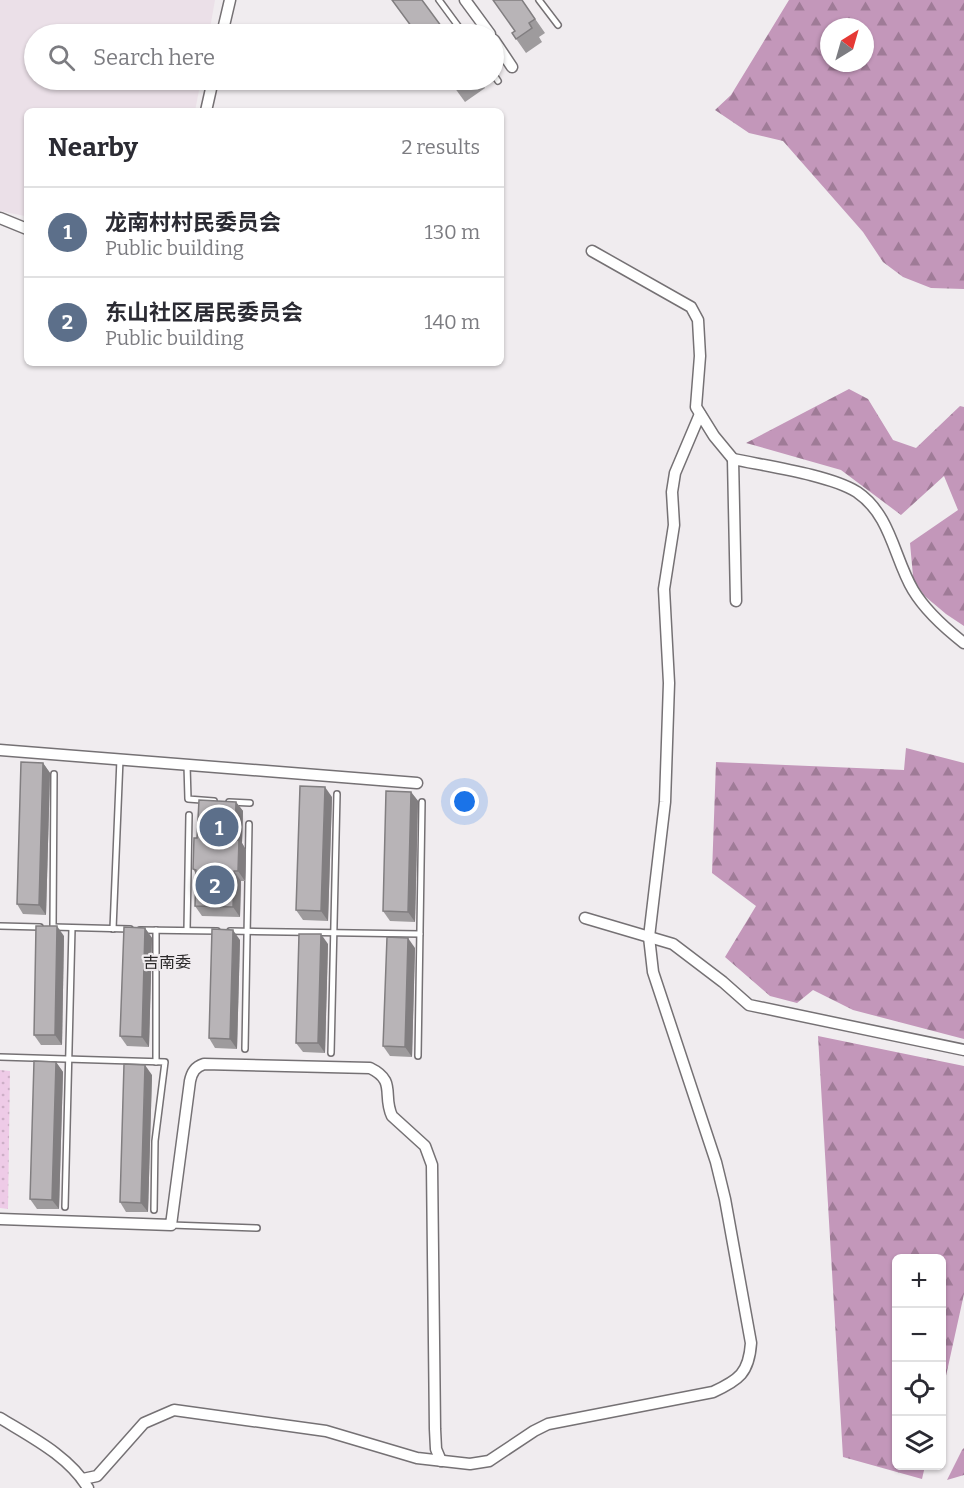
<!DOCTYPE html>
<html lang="en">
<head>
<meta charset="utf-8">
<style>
	body { margin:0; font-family:Bitter,"Noto Sans SC",serif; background:#f7f7f7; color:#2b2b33 }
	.controls { position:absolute; right:18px; bottom:18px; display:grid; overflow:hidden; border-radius:9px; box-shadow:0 2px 4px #0004 }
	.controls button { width:54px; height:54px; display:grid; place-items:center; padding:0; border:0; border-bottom:2px solid #e1e1e2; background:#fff; color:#2b2b33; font:30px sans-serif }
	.compass { position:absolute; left:820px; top:18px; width:54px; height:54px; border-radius:50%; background:#fff; box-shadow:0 2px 4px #0004; rotate:37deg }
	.you { position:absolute; left:465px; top:802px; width:21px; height:21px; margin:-15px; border:4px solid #fff; border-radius:50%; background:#1a73e8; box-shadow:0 0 0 9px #1a73e833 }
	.badge { display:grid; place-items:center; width:39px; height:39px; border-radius:50%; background:#207141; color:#fff; font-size:20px; font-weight:700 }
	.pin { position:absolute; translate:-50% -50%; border:3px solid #fff; box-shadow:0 2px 6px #0006 }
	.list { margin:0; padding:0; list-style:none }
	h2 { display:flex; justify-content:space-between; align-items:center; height:78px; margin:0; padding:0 24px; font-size:26px }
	h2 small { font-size:20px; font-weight:400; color:#7c7c81 }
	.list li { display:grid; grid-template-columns:39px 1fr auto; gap:18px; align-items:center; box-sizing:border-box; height:90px; padding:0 24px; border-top:2px solid #e1e1e2 }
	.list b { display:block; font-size:22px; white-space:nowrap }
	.list p { margin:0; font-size:20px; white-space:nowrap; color:#7c7c81 }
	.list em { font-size:20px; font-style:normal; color:#7c7c81 }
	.icon { flex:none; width:33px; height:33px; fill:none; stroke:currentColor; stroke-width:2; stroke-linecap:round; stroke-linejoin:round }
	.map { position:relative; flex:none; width:964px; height:1488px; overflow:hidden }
	.search { position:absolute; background:#fff; box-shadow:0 2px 4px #0004; left:24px; top:24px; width:480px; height:66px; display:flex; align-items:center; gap:15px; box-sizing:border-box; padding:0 21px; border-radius:33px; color:#7c7c81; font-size:22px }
	.panel { position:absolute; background:#fff; box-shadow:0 2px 4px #0004; left:24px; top:108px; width:480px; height:258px; border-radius:9px }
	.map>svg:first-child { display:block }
	.built { fill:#ebe0e8 }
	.grass { fill:url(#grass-dots) }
	.forest { fill:url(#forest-firs); fill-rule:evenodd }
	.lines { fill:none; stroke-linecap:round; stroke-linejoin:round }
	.lane-casing { stroke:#757174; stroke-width:8 }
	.street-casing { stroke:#757174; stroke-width:13 }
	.lane { stroke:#fff; stroke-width:5 }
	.street { stroke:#fff; stroke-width:10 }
	.wall { fill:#9e9b9d }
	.shaded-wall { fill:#817e80 }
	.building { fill:#b8b4b7; stroke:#817e80; stroke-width:1.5 }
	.labels { text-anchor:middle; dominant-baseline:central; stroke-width:4.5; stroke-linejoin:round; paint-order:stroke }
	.neighbourhood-label { font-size:16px; fill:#2b292a; stroke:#f0ecef }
</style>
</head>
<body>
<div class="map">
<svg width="964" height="1488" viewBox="0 0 964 1488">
	<defs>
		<pattern id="grass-dots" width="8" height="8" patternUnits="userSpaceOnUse" patternTransform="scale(1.5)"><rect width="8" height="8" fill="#eecbe7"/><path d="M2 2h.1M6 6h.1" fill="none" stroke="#ccaec6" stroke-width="1.8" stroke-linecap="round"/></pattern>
		<pattern id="forest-firs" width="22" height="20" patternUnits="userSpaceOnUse" patternTransform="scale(1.5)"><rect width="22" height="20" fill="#c397ba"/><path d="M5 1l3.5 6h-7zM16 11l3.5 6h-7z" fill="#9f7b97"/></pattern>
	</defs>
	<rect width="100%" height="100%" fill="#f0ecef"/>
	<!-- built -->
	<path class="built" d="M0,0h215l-6,34h-175v46h167l-6,31h-168v113l-2,-8 -25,-5z"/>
	<!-- grass -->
	<path class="grass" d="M0,1070l10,1 -2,138 -8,-1z"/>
	<!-- forest -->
	<g class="forest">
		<path d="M789,0h175v289l-33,-1 -28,-11 -20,-15 -20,-30 -80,-91 -34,-8 -34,-23 16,-15zM829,27h36v36h-36z"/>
		<path d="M849,389l19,10 25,41 23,8 44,-42 4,1v219l-18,-12 -32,-27 -4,-44 48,-33 -14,-34 -43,39 -60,-45 -95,-27z"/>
		<path d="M906,748l58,15v276l-111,-29 -40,-20 -16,13 -27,-7 -45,-39 31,-51 -44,-33 4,-111 188,8z"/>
		<path d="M818,1036l146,30v228l-22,100v-136h-46v208h29l-3,13 -79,-22z"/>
		<path d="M964,1448v27l-17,5 15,-30z"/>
	</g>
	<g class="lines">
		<!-- lane casing -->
		<g class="lane-casing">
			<g id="lane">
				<path d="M439,0l25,34"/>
				<path d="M539,0l19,25"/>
				<path d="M494,75l4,6"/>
				<path d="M187,765l1,34 26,2"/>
				<path d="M229,802l21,1"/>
				<path d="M0,926l40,1"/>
				<path d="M53,927l77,2"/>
				<path d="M53,927l1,-153"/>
				<path d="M113,929l7,-170"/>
				<path d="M140,930l77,1"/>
				<path d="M187,930l2,-115"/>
				<path d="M230,931l190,3"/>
				<path d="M245,1049l4,-225"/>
				<path d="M331,1053l6,-259"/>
				<path d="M418,1056l4,-254"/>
				<path d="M0,1057l165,5 -10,79 -1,69"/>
				<path d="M156,1062v-132"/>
				<path d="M65,1207l7,-279"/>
				<path d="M171,1225l86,3"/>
			</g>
		</g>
		<!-- street casing -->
		<g class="street-casing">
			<g id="street">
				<path d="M465,0l25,34"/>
				<path d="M222,34l8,-34"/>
				<path d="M494,40l18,27"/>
				<path d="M206,111l7,-31"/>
				<path d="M0,218l27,11"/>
				<path d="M592,251l99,56 7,13 2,36 -4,51 18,29 19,23"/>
				<path d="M736,601l-3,-142c33,7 97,16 124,33 34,23 37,66 56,98 12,20 33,39 51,53"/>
				<path d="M0,750l417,33"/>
				<path d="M585,918l88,26 50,38 26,23 215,45"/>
				<path d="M0,1219l171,6 19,-144c2,-9 5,-14 14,-17l166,4c27,13 12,27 22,48l33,30 7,19 3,264 1,20 5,12"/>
				<path d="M0,1418c31,19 69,38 88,70"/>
				<path d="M83,1479l14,-3 47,-53 30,-13 152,21 91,27 53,6 19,-3 45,-30 14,-7 165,-32c26,-12 36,-19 38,-49l-26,-144 -9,-37 -63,-190 -4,-35 16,-135 4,-119 -5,-94 10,-64 -2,-33 3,-19 25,-59"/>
			</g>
		</g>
		<!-- lane -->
		<use href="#lane" class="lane"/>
		<!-- street -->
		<use href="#street" class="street"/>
	</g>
	<!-- wall -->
	<g class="wall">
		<path d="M522,0l23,33 -6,4 3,5 -16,11 -14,-20 3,-2z"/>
		<path d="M449,80h30l6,8 -20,14z"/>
		<path d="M43,763l7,10 -4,142 -23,-1 -6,-10z"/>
		<path d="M411,792l7,9 -3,121 -25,-1 -7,-10z"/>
		<path d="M332,797l-4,124 -25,-1 -7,-10z"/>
		<path d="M236,802l7,9 -1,32 4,7 -1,31h-4l-1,36 -38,-1 -7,-10 1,-32 -3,-5z"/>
		<path d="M145,928l7,10 -3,109 -22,-1 -7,-10z"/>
		<path d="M64,936l-2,109h-21l-7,-10z"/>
		<path d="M240,940l-3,109 -22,-1 -6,-10z"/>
		<path d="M328,944l-3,109 -22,-1 -7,-9z"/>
		<path d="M415,948l-3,109 -22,-1 -7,-10z"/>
		<path d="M56,1062l7,10 -4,137h-22l-7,-10z"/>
		<path d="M152,1075l-4,137h-22l-6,-10z"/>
	</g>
	<!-- shaded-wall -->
	<g class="shaded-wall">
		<path d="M43,763l7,10 -4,142 -7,-10z"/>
		<path d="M325,787l7,10 -4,124 -7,-10z"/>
		<path d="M411,792l7,9 -3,121 -7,-10z"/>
		<path d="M236,802l7,9 -1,32 4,7 -1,31 -7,-10 -3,-31z"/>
		<path d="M234,871l7,10 -1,36 -7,-10z"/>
		<path d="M57,926l7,10 -2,109 -7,-10z"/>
		<path d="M145,928l7,10 -3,109 -7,-10z"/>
		<path d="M233,930l7,10 -3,109 -7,-10z"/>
		<path d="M321,934l7,10 -3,109 -7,-10z"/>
		<path d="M408,938l7,10 -3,109 -7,-10z"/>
		<path d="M56,1062l7,10 -4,137 -7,-9z"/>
		<path d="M145,1065l7,10 -4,137 -7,-9z"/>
	</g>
	<!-- building -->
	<g class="building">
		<path d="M392,0h30l25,34h-30z"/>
		<path d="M493,0h29l13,19 -6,4 3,5 -16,11 -4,-6 3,-2z"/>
		<path d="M449,80h17l-11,7z"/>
		<path d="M21,762l22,1 -4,142 -22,-1z"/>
		<path d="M300,786l25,1 -4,124 -25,-1z"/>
		<path d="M386,791l25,1 -3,120 -25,-1z"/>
		<path d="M199,800l37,2 -1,38h4l-1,31h-4l-1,36 -38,-1 1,-36 -3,-1 1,-31h3z"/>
		<path d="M36,926h21l-2,109h-21z"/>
		<path d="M124,927l21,1 -3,109 -22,-1z"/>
		<path d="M212,929l21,1 -3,109 -21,-1z"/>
		<path d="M299,934h22l-3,109h-22z"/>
		<path d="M387,937l21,1 -3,109 -22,-1z"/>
		<path d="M34,1061l22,1 -4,138 -22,-1z"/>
		<path d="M124,1064l21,1 -4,138 -21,-1z"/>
	</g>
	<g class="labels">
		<!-- neighbourhood labels -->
		<g class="neighbourhood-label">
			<text x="167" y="962">吉南委</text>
		</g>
	</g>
</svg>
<div class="controls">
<button>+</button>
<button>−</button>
<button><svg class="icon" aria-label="locate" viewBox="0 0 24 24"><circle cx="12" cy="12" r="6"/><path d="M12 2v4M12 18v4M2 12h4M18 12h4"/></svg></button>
<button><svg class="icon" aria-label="layers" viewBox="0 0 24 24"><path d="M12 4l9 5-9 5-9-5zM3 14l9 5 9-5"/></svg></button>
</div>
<svg class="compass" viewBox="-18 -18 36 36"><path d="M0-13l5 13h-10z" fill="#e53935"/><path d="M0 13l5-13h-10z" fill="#7c7c81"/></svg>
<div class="you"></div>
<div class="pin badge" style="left:219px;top:827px;background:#5c6f8a">1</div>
<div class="pin badge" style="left:215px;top:885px;background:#5c6f8a">2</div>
<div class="search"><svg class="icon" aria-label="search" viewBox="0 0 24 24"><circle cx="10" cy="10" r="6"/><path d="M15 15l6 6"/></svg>Search here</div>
<section class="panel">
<h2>Nearby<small>2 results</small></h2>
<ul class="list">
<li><span class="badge" style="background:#5c6f8a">1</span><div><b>龙南村村民委员会</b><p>Public building</p></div><em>130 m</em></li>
<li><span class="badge" style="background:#5c6f8a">2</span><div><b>东山社区居民委员会</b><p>Public building</p></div><em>140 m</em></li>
</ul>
</section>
</div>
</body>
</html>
